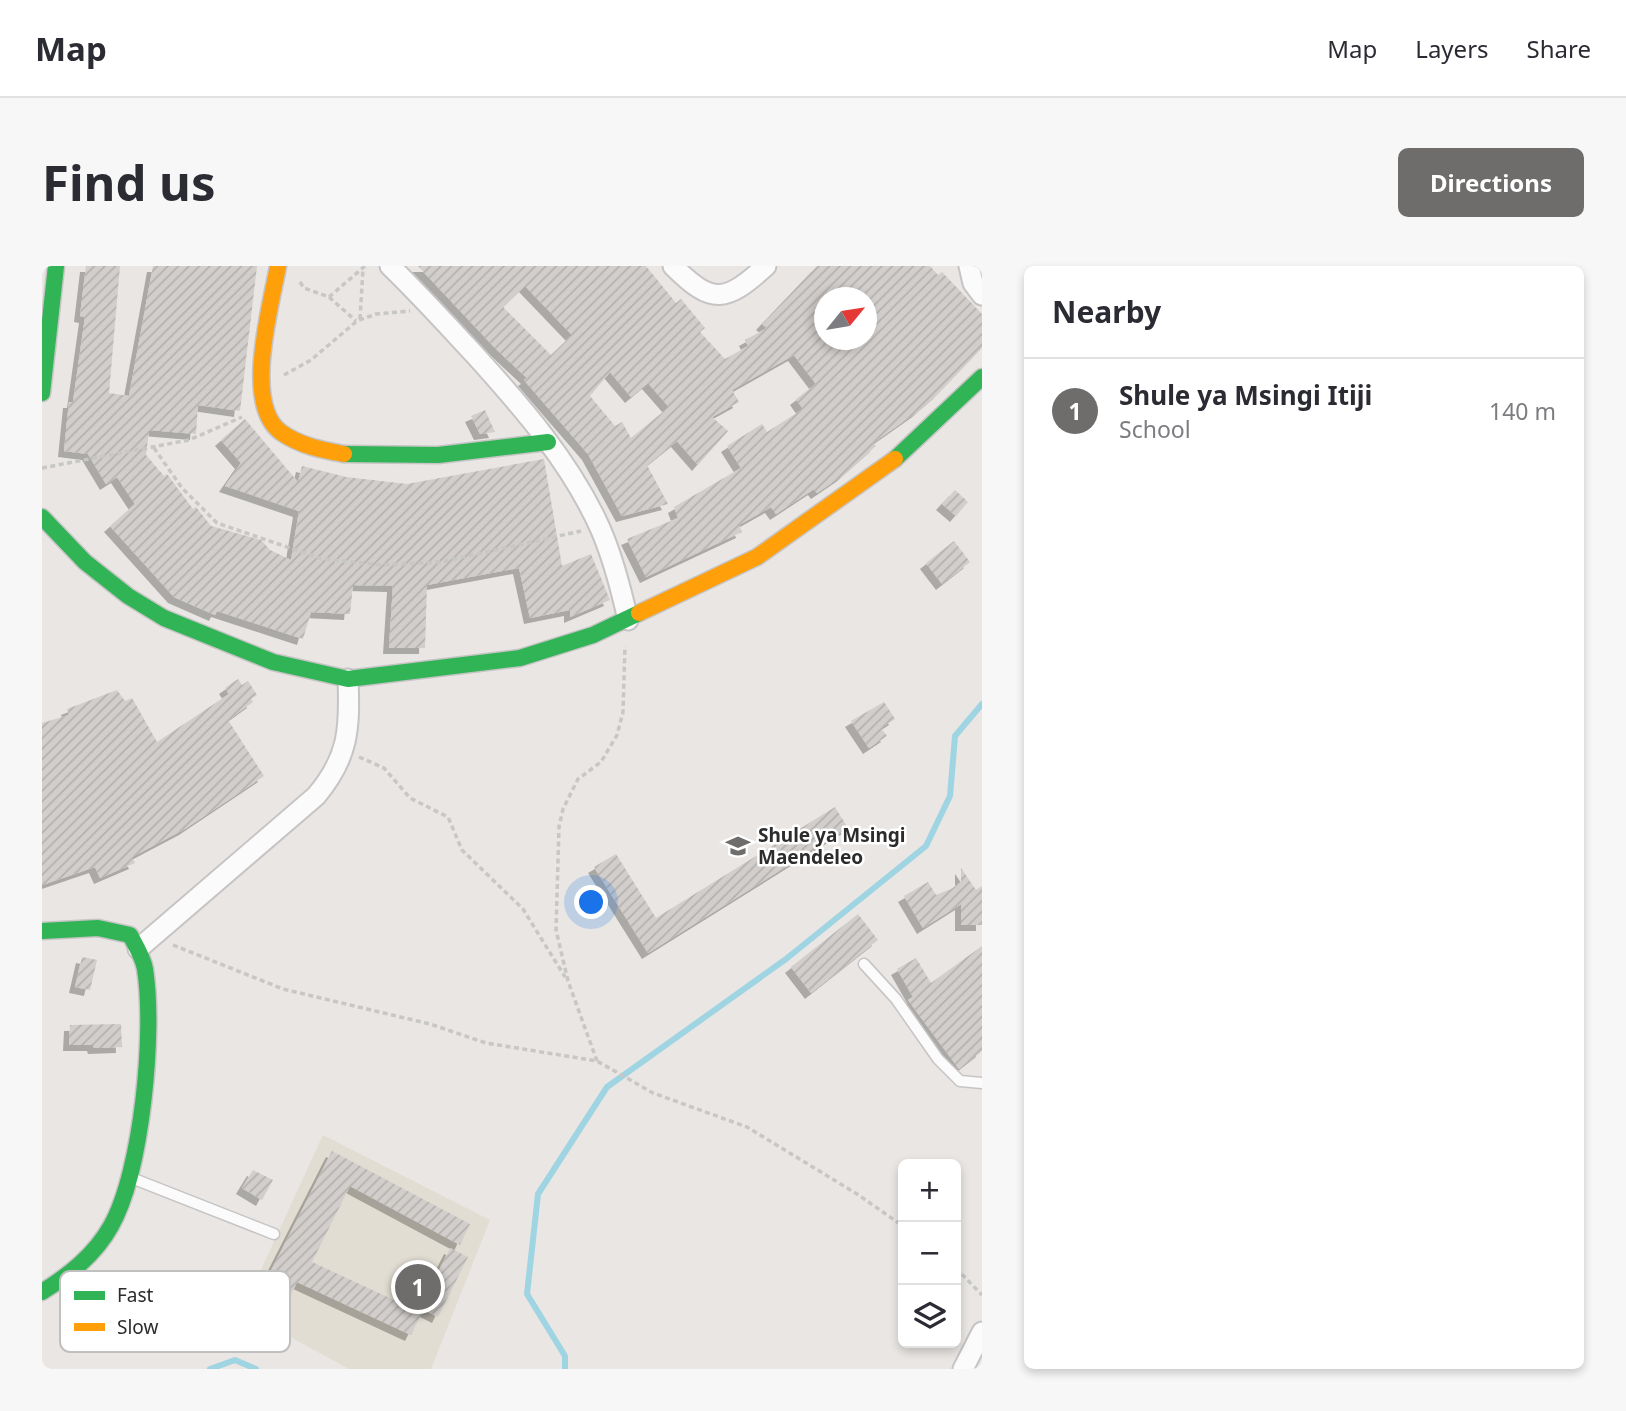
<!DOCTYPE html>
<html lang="en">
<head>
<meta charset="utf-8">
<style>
	body { margin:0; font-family:"Noto Sans",sans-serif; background:#f7f7f7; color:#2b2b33 }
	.controls { position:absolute; right:21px; bottom:21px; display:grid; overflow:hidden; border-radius:10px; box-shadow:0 4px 10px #0003 }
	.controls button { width:63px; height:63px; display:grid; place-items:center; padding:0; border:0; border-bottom:2px solid #e1e1e2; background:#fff; color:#2b2b33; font:35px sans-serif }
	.compass { position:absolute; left:772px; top:21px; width:63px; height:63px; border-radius:50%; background:#fff; box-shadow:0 4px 10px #0003; rotate:60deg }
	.you { position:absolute; left:550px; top:637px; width:24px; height:24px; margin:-18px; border:5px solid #fff; border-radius:50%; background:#1a73e8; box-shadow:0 0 0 10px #1a73e833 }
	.badge { display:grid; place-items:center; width:46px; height:46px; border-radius:50%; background:#6e6d6c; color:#fff; font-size:23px; font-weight:700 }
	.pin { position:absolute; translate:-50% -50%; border:4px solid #fff; box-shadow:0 2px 7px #0006 }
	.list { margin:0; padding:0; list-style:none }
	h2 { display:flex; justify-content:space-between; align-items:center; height:91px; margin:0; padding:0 28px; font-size:30px }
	h2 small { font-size:23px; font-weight:400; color:#7c7c81 }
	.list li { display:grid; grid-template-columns:46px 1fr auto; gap:21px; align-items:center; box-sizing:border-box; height:105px; padding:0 28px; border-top:2px solid #e1e1e2 }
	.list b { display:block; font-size:26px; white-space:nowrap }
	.list p { margin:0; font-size:23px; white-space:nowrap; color:#7c7c81 }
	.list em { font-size:23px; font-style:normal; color:#7c7c81 }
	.icon { flex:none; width:38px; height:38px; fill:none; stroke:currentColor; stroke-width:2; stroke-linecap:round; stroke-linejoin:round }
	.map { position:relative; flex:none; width:940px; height:1103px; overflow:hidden; border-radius:10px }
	header { display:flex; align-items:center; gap:42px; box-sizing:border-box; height:98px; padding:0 35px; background:#fff; border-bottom:2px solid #e1e1e2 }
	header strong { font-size:33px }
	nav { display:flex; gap:38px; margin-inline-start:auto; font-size:24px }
	.intro { display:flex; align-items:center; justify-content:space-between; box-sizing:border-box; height:168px; padding:0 42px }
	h1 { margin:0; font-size:49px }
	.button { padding:18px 32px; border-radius:10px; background:#6e6d6c; color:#fff; font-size:24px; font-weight:700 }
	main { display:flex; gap:42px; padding:0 42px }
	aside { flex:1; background:#fff; border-radius:10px; box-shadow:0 4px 10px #0003 }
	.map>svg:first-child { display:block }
	.education { fill:#e2ddd2 }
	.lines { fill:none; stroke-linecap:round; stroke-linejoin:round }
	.stream { stroke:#9fd4e2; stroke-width:6 }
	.building { fill:url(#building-hatch); fill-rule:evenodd; filter:url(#shadow) }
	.lane-casing { stroke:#c6c4c5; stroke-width:13 }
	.street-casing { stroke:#c6c4c5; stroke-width:23 }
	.fast-casing { stroke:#c6c4c5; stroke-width:19 }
	.slow-casing { stroke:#c6c4c5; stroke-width:19 }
	.path { stroke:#c7c7c6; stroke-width:3.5; stroke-dasharray:5 3.5; stroke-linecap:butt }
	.lane { stroke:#fcfbfb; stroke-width:10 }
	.street { stroke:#fcfbfb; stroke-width:19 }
	.fast { stroke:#30b455; stroke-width:16 }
	.slow { stroke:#ff9f0a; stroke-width:16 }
	.labels { text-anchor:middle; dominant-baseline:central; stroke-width:5; stroke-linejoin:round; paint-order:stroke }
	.poi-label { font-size:19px; font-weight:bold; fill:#2c2c2c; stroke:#fff; text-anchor:start }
	.key { fill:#fff; stroke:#c0c0c0; stroke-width:2 }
	.key-label { font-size:19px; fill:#2c2c2c }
</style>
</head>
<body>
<header>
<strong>Map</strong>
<nav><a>Map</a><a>Layers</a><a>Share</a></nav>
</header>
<div class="intro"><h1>Find us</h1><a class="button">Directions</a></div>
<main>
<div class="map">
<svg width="940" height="1103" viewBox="0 0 940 1103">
	<defs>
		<pattern id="building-hatch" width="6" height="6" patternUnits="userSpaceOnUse" patternTransform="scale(1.75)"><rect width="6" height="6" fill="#d1cecc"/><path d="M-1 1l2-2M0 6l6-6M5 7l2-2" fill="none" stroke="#b4b1af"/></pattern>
		<filter id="shadow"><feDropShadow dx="-6" dy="6" stdDeviation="0" flood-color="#0004"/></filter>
	</defs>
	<rect width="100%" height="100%" fill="#e9e6e3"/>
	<!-- education -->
	<path class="education" d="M281,869l167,85 -59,149h-82l-107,-58z"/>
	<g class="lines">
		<!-- stream -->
		<g class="stream">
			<path d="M168,1103l25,-9 21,9"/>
			<path d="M523,1103v-13l-38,-62 11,-100 69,-107 179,-128 140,-113 24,-50 5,-60 27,-32"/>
		</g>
	</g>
	<!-- building -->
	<g class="building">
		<path d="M44,0h34l-11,127 20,3 24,-130h104l-17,145 -42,-6 -2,29 -47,-4 -3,25 18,21 3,-2 26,35 3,-2 15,19 50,14 9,10 21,10 8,-49 -74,-25 16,-23 -20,-23 24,-21 53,63 4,-16 44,11 61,7 137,-25 18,107 29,-12 19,46 -40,17v-7l-40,8 -11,-50 -92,17 -2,63h-36l4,-62 -40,-1 -3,29 -39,-2 -8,27 -86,-28 -2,4 -41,-18 -64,-71 25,-22 -18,-27 -11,7 -18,-30 -24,-3 5,-49h4l12,-85 -5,-1z"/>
		<path d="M376,0h228l30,37 5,-4 24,29 -5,4 25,27 23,-13 -3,-6 22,-12 -5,-4 55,-58h113l8,9 4,-3 40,42v34l-43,45 -22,19 -44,31 3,3 -34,30 -25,17 -3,-4 -38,25 -5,-7 -32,18 3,7 -96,45 -19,-38 51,-21 -4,-11 67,-39 -14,-22 35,-22 5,8 36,-23 -7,-10 20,-15 -22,-29 -62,35 7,12 -27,15 16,14 -30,34 -21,-24 -30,24 21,39 -46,12 -34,-62 -64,-74 3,-2 -31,-29zM483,20l47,49 -21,20 -48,-48zM805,23l8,9h11v42h-42v-42h15zM568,106l21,25 17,-14 21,24 -38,31 -9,-16 -7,4 -25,-30z"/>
		<path d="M443,144l10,22 -15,2 -9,-18z"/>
		<path d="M913,224l13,12 -12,14 -14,-12z"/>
		<path d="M912,275l16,21 -28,22 -16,-21z"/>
		<path d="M196,413l4,6 6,-4 9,14 -6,4 2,3 -25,18 36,56 -79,53 -53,28 3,6 -35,15 -5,-11 -53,18v-162l27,-8 -2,-6 50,-19 8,11 7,-3 25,44 72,-48 -4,-6z"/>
		<path d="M842,436l11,17 -14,9 6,8 -18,12 -18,-27z"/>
		<path d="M793,541l13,21 -200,125 -54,-86 22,-13 40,64z"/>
		<path d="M919,602l15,22 6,-4v39h-21v-21l-38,24 -19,-32 24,-14 8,13 15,-6 10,-7z"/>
		<path d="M816,648l20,26 -67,53 -20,-26z"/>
		<path d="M940,680v105l-23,18 -51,-69 5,-3 -16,-28 19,-11 15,25z"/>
		<path d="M40,691l15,3 -7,30 -15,-3z"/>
		<path d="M79,758l1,23 -28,1 -1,-3h-24l1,-20z"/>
		<path d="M290,885l138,73 -10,21 -110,-59 -38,76 110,51 -11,22 -114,-53 -14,29 -26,-13z"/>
		<path d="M211,904l20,10 -11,20 -20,-12z"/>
		<path d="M408,982l18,9 -30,60 -18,-9z"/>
	</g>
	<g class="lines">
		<!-- lane casing -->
		<g class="lane-casing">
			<g id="lane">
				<path d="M822,698l32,35 42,60 22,22 22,2"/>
				<path d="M87,911l145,57"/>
			</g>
		</g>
		<!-- street casing -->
		<g class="street-casing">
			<g id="street">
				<path d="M348,0c30,29 57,59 85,89 47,52 96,108 125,173 13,29 21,61 28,92"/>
				<path d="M631,0c40,40 53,36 93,0"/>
				<path d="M927,0l4,17 9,12"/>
				<path d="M96,683l178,-153c33,-39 34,-68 32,-117"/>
				<path d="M921,1103l19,-37"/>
			</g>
		</g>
		<!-- fast casing -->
		<g class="fast-casing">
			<g id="fast">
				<path d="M0,127l14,-127"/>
				<path d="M302,188l94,1 110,-13"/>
				<path d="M853,193l87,-82"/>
				<path d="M0,251l43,45 43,34 36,22 109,44 75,17 172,-21 73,-23 46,-22"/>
				<path d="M0,665l56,-3 32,7c6,11 13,22 15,34 10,63 -3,202 -34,257 -16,29 -42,49 -69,66"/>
			</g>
		</g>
		<!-- slow casing -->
		<g class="slow-casing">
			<g id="slow">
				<path d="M236,0c-7,40 -36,140 4,167 19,13 40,17 62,21"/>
				<path d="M597,347l118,-56 138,-98"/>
			</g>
		</g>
		<!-- path -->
		<g class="path">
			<path d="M258,16l4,6 25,9 27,24"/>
			<path d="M287,31l36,-31"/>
			<path d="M318,53l3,-50"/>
			<path d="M242,109l27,-15 46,-39 19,-7 34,-3"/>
			<path d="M112,182l28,40 35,35 105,36 62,6 57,-3 140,-31"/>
			<path d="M0,202l147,-28 53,-23"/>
			<path d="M317,491l25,11 26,30 38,19 14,33 61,59 42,68"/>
			<path d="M131,679l110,44 147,35 56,19 111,18 56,32 94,34 110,67 46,32"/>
			<path d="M555,795l-29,-80 -12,-51 3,-103 4,-18 15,-30 23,-17 16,-27 6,-23 2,-66"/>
			<path d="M914,1002l26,27"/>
		</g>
		<!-- lane -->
		<use href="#lane" class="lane"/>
		<!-- street -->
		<use href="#street" class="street"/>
		<!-- fast -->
		<use href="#fast" class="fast"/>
		<!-- slow -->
		<use href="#slow" class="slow"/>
	</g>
	<!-- icons -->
	<defs>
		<g id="school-bare" transform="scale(1.89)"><path d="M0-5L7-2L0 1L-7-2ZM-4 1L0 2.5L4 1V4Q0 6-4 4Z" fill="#6e6d6c" stroke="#fff" stroke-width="2.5" paint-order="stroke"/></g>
	</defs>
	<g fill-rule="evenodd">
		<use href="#school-bare" x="696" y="580"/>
	</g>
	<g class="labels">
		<!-- poi labels -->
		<g class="poi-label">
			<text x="716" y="569">Shule ya Msingi<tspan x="716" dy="22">Maendeleo</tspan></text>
		</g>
	</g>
	<!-- legend -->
	<rect x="18" y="1005" width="230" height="81" rx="10" class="key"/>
	<rect x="32" y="1025" width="31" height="9" fill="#30b455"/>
	<rect x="32" y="1057" width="31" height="8" fill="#ff9f0a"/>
	<g class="key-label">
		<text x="75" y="1036">Fast</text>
		<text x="75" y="1068">Slow</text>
	</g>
</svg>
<div class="controls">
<button>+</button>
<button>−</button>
<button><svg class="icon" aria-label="layers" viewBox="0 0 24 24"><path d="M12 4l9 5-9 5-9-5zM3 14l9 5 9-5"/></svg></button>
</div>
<svg class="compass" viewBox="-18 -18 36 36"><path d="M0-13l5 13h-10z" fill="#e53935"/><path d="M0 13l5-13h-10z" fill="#7c7c81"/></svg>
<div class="you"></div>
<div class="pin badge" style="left:376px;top:1021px">1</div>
</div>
<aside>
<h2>Nearby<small></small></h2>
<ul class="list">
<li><span class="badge">1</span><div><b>Shule ya Msingi Itiji</b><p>School</p></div><em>140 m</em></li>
</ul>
</aside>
</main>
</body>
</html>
